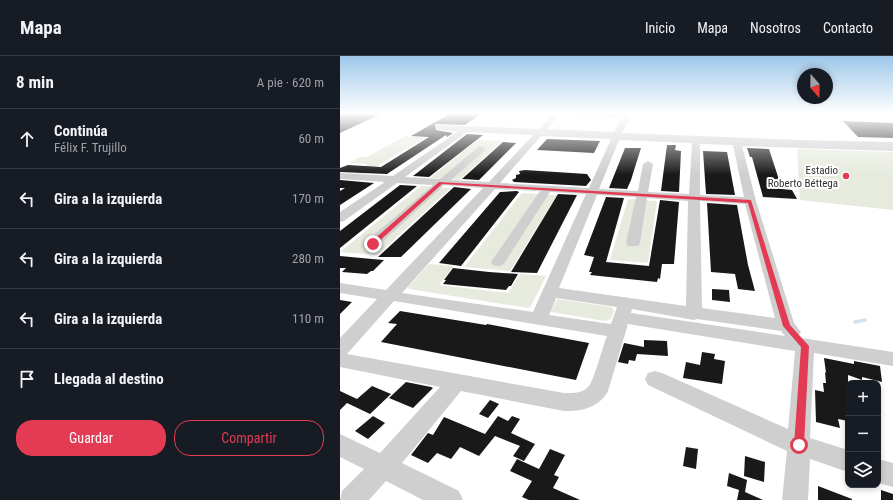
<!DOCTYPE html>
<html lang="es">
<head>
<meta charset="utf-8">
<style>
	body { margin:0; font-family:"Roboto Condensed",sans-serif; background:#20242c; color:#f1f3f6 }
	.controls { position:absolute; right:12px; bottom:12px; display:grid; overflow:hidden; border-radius:8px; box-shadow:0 2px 6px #0003 }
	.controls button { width:36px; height:36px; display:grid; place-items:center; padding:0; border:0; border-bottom:1px solid #363941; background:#171b24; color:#f1f3f6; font:20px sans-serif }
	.compass { position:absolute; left:457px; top:12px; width:36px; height:36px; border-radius:50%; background:#171b24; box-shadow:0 2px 6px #0003; rotate:160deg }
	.stop { position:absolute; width:12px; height:12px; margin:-9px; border:3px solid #e23b53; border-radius:50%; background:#fff }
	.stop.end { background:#e23b53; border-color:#fff; box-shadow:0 1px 4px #0008 }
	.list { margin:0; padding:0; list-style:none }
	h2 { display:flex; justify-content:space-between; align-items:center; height:52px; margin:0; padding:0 16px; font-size:17px }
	h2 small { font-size:13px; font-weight:400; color:#9ea1a6 }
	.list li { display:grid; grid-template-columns:26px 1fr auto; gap:12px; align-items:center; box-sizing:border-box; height:60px; padding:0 16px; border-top:1px solid #363941 }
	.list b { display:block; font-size:15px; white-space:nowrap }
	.list p { margin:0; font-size:13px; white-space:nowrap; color:#9ea1a6 }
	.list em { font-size:13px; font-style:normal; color:#9ea1a6 }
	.actions { display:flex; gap:8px; padding:12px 16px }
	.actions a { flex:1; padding:9px 0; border:1px solid #e23b53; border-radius:16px; text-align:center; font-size:14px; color:#e23b53 }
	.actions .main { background:#e23b53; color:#fff }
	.icon { flex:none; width:22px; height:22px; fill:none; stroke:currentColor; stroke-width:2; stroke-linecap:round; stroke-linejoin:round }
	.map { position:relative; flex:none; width:553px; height:444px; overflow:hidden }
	header { display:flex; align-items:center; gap:24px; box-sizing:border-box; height:56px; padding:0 20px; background:#171b24; border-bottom:1px solid #363941 }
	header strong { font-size:19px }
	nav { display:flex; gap:22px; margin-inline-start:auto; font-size:14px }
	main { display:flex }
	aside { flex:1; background:#171b24 }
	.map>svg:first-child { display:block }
	.green { fill:#e6ebde }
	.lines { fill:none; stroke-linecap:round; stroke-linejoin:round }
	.stream { stroke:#cee3ed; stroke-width:3.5 }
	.building { fill:#191919 }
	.minor { fill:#cfcfcf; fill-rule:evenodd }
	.route { fill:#e23b53 }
	.poi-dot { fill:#e23b53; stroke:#fff; stroke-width:1.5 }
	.labels { text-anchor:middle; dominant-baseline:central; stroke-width:4; stroke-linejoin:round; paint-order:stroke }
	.far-poi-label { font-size:11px; fill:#323232; stroke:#fff; text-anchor:end }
</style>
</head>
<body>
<header>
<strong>Mapa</strong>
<nav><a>Inicio</a><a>Mapa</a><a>Nosotros</a><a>Contacto</a></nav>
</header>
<main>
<aside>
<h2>8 min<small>A pie · 620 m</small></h2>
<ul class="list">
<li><svg class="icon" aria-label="ahead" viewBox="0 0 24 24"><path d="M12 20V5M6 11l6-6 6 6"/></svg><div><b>Continúa</b><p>Félix F. Trujillo</p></div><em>60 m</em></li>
<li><svg class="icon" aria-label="left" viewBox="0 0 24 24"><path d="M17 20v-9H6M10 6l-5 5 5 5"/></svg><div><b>Gira a la izquierda</b></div><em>170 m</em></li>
<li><svg class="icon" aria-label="left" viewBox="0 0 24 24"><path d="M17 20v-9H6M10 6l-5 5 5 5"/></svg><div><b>Gira a la izquierda</b></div><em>280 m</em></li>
<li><svg class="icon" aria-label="left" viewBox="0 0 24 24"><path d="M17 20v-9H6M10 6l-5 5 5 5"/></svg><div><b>Gira a la izquierda</b></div><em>110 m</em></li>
<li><svg class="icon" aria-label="arrive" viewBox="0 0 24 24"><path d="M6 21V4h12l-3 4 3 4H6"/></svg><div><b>Llegada al destino</b></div></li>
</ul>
<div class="actions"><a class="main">Guardar</a><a>Compartir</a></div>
</aside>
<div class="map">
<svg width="553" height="444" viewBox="0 0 553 444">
	<rect width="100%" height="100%" fill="#fff"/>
	<!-- green -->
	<g class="green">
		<path d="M65,80l21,1 -62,37 -10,-1 14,-9 -19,-1 11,-6h7z"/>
		<path d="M138,84l24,1 -43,39 -29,-2z"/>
		<path d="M457,93l96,3v58l-93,-10z"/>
		<path d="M81,130l30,2 -74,67 -37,-3z"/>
		<path d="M182,137l35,2 -47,76 -46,-4z"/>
		<path d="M288,143l29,2 -9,62 -38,-3z"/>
		<path d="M89,208l25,2 -15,19 69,8 12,-19 26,2 -15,30 -3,2 -119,-19 -1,-2z"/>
		<path d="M217,243l54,8 3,3 -3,9 -6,2 -54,-9v-2z"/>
	</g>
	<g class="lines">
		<!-- stream -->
		<path class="stream" d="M515,266l10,-2"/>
	</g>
	<!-- building -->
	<g class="building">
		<path d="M0,57h43l-43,20z"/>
		<path d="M106,57h36l-17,12 -30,-1 1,6 17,3 -6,4 -1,-2 -59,39 -47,-2v-4l8,-3 33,2 48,-30 -18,-1 35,-20z"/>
		<path d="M503,65l50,2v15l-35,-1z"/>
		<path d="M127,78l16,1 -54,42 -16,-1z"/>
		<path d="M207,83l53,2 -6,12 -57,-3z"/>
		<path d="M163,86l13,1 -37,37 -17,-1z"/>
		<path d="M327,89h9l-1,5 6,1 -2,41 -18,-1z"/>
		<path d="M285,92h16l-10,32 -4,9 -18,-1z"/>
		<path d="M407,92l22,1 13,40 10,1 5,9 -34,-2 -11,-40h-2z"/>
		<path d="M363,95l24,1 8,43 -29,-1z"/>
		<path d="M185,114l62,4 4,6 -5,6 -72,-4 -2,-2 4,-2v-3l4,-1 -1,-3z"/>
		<path d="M0,124l34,3 -34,22v-14l5,-3h-5z"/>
		<path d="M60,129l17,1 -77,62v-17z"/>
		<path d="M114,131l17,2 -70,68h-23z"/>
		<path d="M177,135l2,1 -58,74 -22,-3 61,-71z"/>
		<path d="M218,138l19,1 -40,78 -26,-1z"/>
		<path d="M266,141l18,1 -18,64 43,4 11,-66 19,2 -5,62h-12l-2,15 -2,-1 -1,4 -67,-7 2,-3h-3l5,-15 -10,-2z"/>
		<path d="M367,147l30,2 11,60 7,26 -17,-2 -3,-15 -24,-2z"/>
		<path d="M0,200l32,3 12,1 -11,11h-2l-4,3 -25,-2 4,-4h-6z"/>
		<path d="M113,212l36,4 29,2 -7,12h-2l-3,4 -63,-6 3,-4h-2z"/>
		<path d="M372,233l17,1 1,12 -18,-2z"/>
		<path d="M0,244l12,2 -12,12z"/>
		<path d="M60,255l86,14 1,-1 102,19 -13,37 -195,-38 16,-18 -9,-1z"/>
		<path d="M304,284l23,1 1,15 -31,-2 -2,7 -6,-1 -1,4 -10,-2 6,-19 20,4z"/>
		<path d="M362,296l13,2 -1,5 11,2 -3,23 -39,-6 3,-16 14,3z"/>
		<path d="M484,302l30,6v-3l26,5 2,16 -20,-5v3l-14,-5v46l-10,-2 2,9 -24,-6 -1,-32 9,2 -1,-9h3l-1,-11 1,1z"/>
		<path d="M66,326l25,5 2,1 -20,20 -24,-10z"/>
		<path d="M32,330l19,8 -21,20 -23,-11 -7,7v-19l17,8z"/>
		<path d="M150,344l9,4 -11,14 -9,-4z"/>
		<path d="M33,360l12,7 -17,16 -13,-8z"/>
		<path d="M158,360l10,5 4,-5 8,3 -9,14 24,11 -11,17 -11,-5 7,-10 -25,-10 -16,20 -19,-9 -9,12 -14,-6 -9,10 -17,-8 17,-22 5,2 11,-18 41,17z"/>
		<path d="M346,391l12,2 -2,20 -13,-3z"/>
		<path d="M210,393l15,6 -11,20 5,2 -6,11 27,12h-51l-7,-3 10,-16 -22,-10 7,-12 22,10z"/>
		<path d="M405,400l20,6 -1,20 -20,-6z"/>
		<path d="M389,417l18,7 -2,12 18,8h-26l2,-10 -12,-4z"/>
		<path d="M478,430l34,13v1h-34z"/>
		<path d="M541,434l12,4v6h-12z"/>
	</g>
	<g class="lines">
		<!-- minor -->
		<g class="minor">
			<path d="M214,57h7l-14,16 67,3 8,-14 -54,-3 -3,-2c11,0 59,-2 66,3l-9,17 177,7 94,2v9l-151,-5 14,55 38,122 7,9 -3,4 -3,1 98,15v14l-79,-13 -4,85 38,12v22l-38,-13 -2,41h-26l5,-49 -139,-66 -3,-6 3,-6 7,-2 7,2 126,56 7,-78 -167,-27 -20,67c-8,16 -27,21 -44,20l-103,-20 -59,72 57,28 4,9h-40l-37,-19 -17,19h-29l2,-9 22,-22 -24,-12v-23l40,19 60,-66 -100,-20v-29l37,-39 -37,-6v-10l46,7 97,-102 -39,-3 -66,61h-10l-2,-3 2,-3 65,-55 -36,-2 -53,38 -4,1v-10l45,-30 -45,-3v-6l53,3 64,-44 -21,-3v-4l103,4zM127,76l66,3 -44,47 -38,-2 33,-29 1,-2 -4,-3 -3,1 -38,32 -35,-2zM201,80l70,3 -22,49 -89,-5zM279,84l73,3 -3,51 -41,-2 5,-28 -5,-3 -5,3 -5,27 -39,-2zM360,88l33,1 11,52 -44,-2zM155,133l45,2 -49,71 2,3 5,1 5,-1 47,-73 36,2 -53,118 -131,-19zM257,139l39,2 -10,46 2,3h10l2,-3 7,-45 41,3 -2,105 -127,-18zM360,145l45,3 30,114 -73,-10zM216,242l61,9 -6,17 -62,-9zM54,245l213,35c-4,9 -13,46 -19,51 -7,7 -15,6 -24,6l-217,-39zM292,253l62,11 3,-1 84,12 4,5 -154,-23z"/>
			<path d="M538,403l15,4v24l-15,-4z"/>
		</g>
	</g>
	<!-- sky -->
	<linearGradient id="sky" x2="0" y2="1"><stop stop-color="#9dc7ea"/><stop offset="0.48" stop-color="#fff"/><stop offset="1" stop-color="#fff" stop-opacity="0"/></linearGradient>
	<rect width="553" height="119" fill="url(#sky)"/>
	<!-- route -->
	<path class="route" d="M99,126l312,18 39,125 19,21 -5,99 -1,3 -4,2 -3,-2 -2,-3 7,-98 -18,-21 -35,-123 -306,-19 -67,61h-4v-3z"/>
	<!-- markers -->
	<circle class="poi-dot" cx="506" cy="120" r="4"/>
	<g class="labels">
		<!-- far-poi labels -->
		<g class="far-poi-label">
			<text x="498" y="114">Estadio<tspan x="498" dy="13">Roberto Béttega</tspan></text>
		</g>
	</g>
</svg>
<div class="controls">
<button>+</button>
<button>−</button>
<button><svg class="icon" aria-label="layers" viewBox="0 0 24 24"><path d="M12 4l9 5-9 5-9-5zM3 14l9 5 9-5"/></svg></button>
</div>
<svg class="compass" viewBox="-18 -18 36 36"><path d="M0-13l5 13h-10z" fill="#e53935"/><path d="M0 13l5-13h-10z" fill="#9ea1a6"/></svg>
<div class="stop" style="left:459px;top:389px"></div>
<div class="stop end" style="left:33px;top:188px"></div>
</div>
</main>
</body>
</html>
